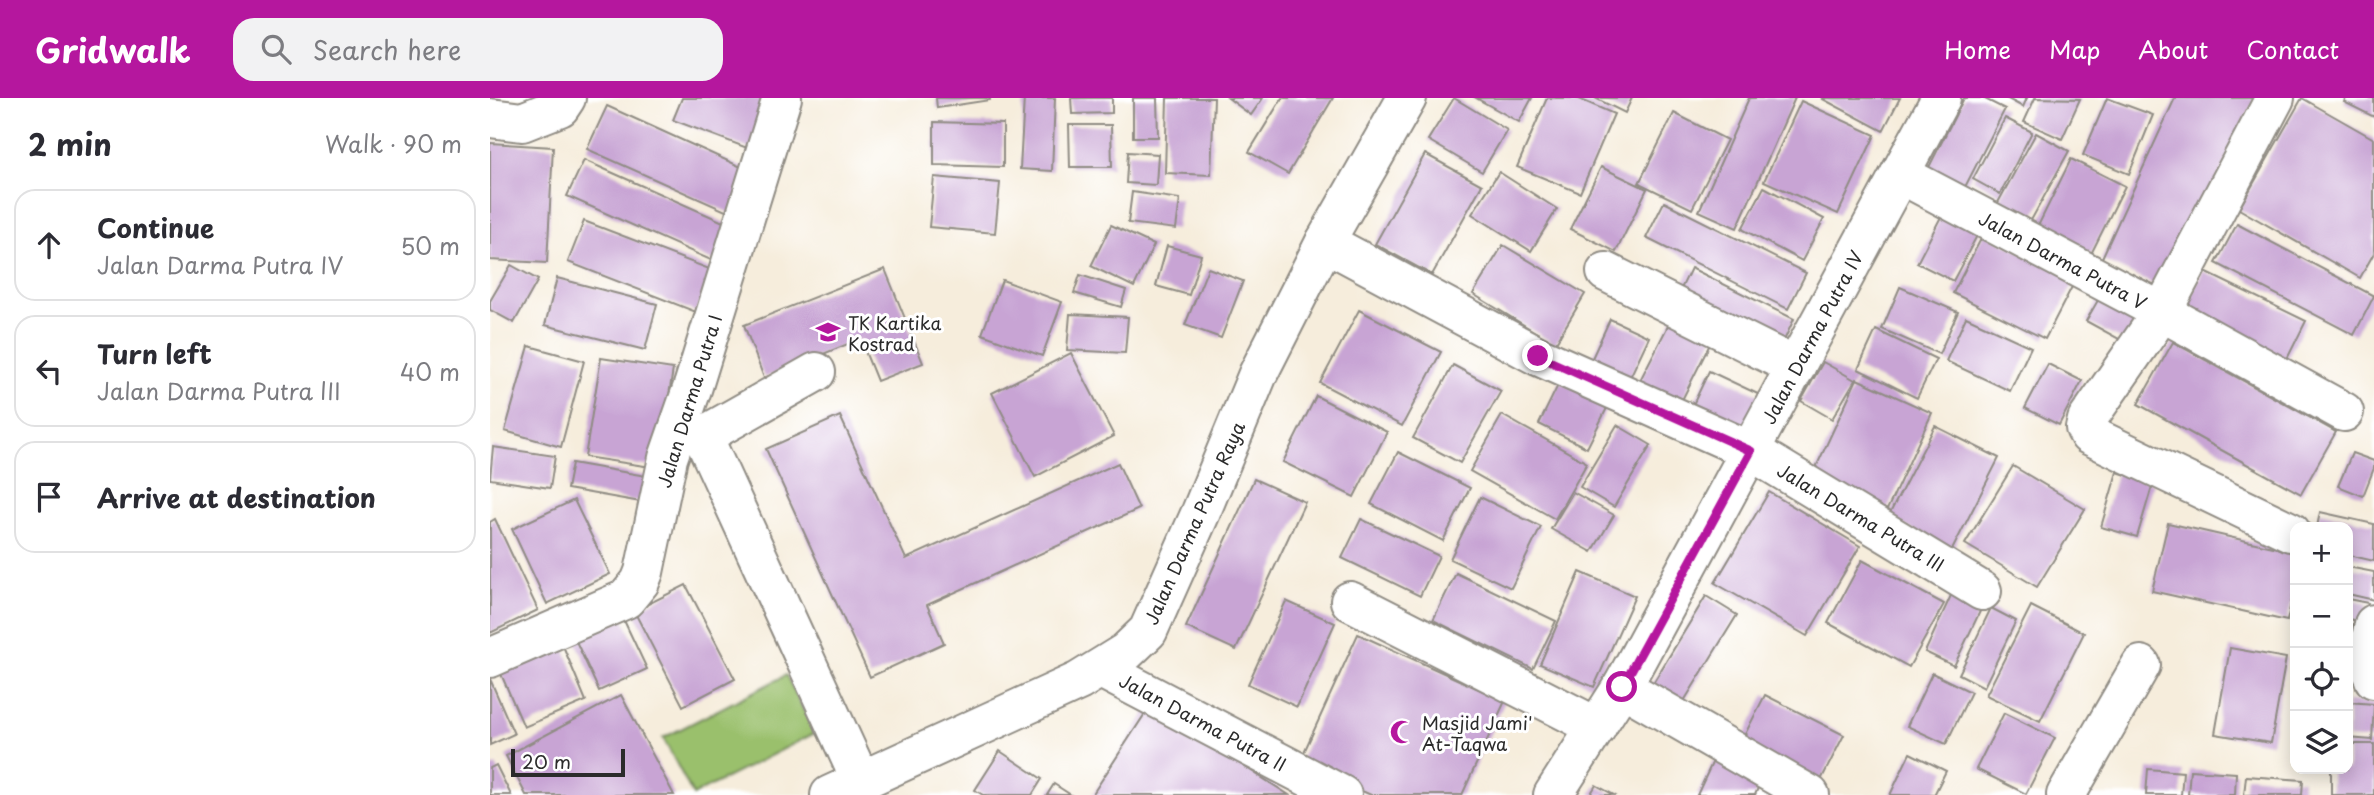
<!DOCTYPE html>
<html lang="en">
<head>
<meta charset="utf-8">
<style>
	body { margin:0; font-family:"Playpen Sans",sans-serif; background:#f2f2f3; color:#2b2b33 }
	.controls { position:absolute; right:21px; bottom:21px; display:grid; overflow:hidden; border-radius:14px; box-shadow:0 4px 18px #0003 }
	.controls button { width:63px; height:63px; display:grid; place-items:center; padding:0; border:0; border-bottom:2px solid #e1e1e2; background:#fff; color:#2b2b33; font:35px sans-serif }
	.scale { position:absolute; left:21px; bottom:18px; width:114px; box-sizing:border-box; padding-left:7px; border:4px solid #2b2b2b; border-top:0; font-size:19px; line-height:24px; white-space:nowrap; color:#2b2b2b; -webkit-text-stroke:5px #fff; paint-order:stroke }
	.stop { position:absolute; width:21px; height:21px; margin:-16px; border:5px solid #b5179e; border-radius:50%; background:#fff }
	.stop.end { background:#b5179e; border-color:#fff; box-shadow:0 2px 7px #0008 }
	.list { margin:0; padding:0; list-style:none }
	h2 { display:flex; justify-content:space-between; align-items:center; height:91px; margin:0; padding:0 28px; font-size:30px }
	h2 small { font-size:23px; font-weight:400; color:#7c7c81 }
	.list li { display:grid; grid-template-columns:46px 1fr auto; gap:21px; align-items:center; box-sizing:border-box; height:112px; margin:0 14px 14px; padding:0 14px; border:2px solid #e1e1e2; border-radius:21px }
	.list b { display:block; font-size:26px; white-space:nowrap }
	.list p { margin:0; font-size:23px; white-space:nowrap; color:#7c7c81 }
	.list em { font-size:23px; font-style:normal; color:#7c7c81 }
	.icon { flex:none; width:38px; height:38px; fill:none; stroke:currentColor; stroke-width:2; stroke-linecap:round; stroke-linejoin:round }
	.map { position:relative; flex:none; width:1884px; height:697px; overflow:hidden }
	header { display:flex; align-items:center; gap:42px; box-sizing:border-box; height:98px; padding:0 35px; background:#b5179e; color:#fff }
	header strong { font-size:33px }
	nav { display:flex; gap:38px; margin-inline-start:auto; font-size:24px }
	.search { width:490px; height:63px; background:#f2f2f3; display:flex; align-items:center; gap:18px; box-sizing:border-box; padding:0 24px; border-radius:21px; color:#7c7c81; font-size:26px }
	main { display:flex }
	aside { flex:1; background:#fff }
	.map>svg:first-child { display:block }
	.green { fill:#9ac06c; stroke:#62764c; stroke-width:2 }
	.building { fill:#c8a4d4 }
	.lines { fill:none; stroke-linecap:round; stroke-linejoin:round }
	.minor-casing { stroke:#908c84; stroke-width:42 }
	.minor { stroke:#fff; stroke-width:38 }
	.route { stroke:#b5179e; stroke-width:9 }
	.labels { text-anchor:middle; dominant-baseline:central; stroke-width:6; stroke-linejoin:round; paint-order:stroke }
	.street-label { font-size:18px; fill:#2b2b2b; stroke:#fff }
	.poi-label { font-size:18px; fill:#2b2b2b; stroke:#fff; text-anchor:start }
</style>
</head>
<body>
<header>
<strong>Gridwalk</strong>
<div class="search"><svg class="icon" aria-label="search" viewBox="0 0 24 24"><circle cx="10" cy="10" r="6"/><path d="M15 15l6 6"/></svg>Search here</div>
<nav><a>Home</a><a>Map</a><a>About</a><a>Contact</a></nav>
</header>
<main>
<aside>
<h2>2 min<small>Walk · 90 m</small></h2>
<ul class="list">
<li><svg class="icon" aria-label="ahead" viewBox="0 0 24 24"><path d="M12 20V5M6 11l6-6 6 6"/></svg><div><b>Continue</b><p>Jalan Darma Putra IV</p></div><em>50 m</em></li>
<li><svg class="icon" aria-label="left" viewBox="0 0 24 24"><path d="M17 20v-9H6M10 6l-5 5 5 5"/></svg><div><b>Turn left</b><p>Jalan Darma Putra III</p></div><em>40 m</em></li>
<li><svg class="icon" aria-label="arrive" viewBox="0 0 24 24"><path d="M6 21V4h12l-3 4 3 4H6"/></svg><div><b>Arrive at destination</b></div></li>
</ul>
</aside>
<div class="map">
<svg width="1884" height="697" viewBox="0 0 1884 697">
	<rect width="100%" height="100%" fill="#fff"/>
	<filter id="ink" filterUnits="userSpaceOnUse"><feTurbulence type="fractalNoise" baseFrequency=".0143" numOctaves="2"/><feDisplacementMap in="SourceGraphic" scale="14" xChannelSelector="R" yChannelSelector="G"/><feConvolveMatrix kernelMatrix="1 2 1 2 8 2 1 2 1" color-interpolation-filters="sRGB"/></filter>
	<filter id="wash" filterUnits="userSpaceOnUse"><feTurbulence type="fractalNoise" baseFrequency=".00686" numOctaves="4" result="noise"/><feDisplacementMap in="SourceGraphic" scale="28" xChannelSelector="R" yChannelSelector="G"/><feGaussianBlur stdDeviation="1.57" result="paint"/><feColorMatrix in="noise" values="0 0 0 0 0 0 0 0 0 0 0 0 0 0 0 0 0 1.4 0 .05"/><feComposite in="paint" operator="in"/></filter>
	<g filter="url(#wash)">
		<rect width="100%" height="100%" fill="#f6eddc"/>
		<!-- green -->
		<path class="green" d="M296,577l29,58 -122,62 -30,-57z"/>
		<g id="blocks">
			<!-- building -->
			<g class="building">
				<path d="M192,0h86l-13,53 -82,-31z"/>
				<path d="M446,0h54v2l-53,8z"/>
				<path d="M534,0h31l-3,73 -32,-2z"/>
				<path d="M581,0h41v15l-40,1z"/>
				<path d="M643,0h24l1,39h-25z"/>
				<path d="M677,0h47l-3,77 -46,-2z"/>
				<path d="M738,0h35l-12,17z"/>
				<path d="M792,0h51l-45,76 -39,-22z"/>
				<path d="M964,0l53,32 -25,42 -54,-32z"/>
				<path d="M986,0h56l-13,24z"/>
				<path d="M1057,0h30l37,16 -34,79 -63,-26z"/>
				<path d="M1105,0h37l-7,15z"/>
				<path d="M1259,0h46l-58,130 -38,-17z"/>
				<path d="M1331,0h79l-17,33z"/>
				<path d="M1474,0h19l22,11 -41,80 -37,-18z"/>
				<path d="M1516,0h21l-4,9z"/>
				<path d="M1545,0l45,1 -18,40 -38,-17z"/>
				<path d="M1617,0l46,17 -24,59 -46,-19z"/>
				<path d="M1685,0h80l-89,192 -65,-30z"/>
				<path d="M1812,0l72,41v114l-14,25 -121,-69z"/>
				<path d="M1856,0h28v19l-30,-15z"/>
				<path d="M1311,3l74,34 -37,79 -74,-33z"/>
				<path d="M117,8l143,65 -20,42 -143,-64z"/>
				<path d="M1184,15l53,27 -35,69 -53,-26z"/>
				<path d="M1515,20l27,14 -32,62 -27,-15z"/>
				<path d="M444,24l69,2v43l-69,-2z"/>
				<path d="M579,27h42l1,42h-42z"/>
				<path d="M1546,35l33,18 -41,75 -33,-18z"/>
				<path d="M0,45l63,4 -6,116 -57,-3z"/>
				<path d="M638,54l30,2 -2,31 -30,-2z"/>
				<path d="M935,56l57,31 -50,90 -57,-31z"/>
				<path d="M1581,61l54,27 -34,68 -54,-26z"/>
				<path d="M94,62l155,69 -17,36 -155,-69z"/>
				<path d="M1111,69l46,22 -31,63 -46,-23z"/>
				<path d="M1009,74l58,37 -26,42 -59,-37z"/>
				<path d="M444,79l66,6 -5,50 -66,-6z"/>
				<path d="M1274,89l60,32 -22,42 -60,-32z"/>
				<path d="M642,94l48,7 -4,30 -48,-6z"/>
				<path d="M1174,104l142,71 -18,36 -142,-71z"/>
				<path d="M1455,111l36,19 -28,53 -36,-18z"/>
				<path d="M94,123l128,49 -16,42 -128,-50z"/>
				<path d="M1747,126l137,72 -20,39 -138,-72z"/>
				<path d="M621,127l43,20 -20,42 -43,-21z"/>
				<path d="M1494,135l92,46 -31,60 -92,-46z"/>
				<path d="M1013,147l82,49 -30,50 -82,-50z"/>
				<path d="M677,148l34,9 -12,40 -33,-9z"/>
				<path d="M21,167l27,15 -24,43 -24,-13v-9z"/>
				<path d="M718,170l35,13 -22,57 -36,-13z"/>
				<path d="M1201,170l103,51 -12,26 -104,-50z"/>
				<path d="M395,171l38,94 -46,18 -17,-42 -96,39 -20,-53z"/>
				<path d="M1713,173l103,50 -22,44 -102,-50z"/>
				<path d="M590,177l46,15 -5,17 -47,-14z"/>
				<path d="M67,180l100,26 -12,46 -100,-25z"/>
				<path d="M512,182l60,22 -20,54 -60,-22z"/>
				<path d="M1410,189l58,25 -19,42 -57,-25z"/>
				<path d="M1615,190l41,22 -18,34 -42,-23z"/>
				<path d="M869,212l82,42 -39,74 -82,-43z"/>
				<path d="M580,216l58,3 -3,36 -58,-3z"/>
				<path d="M1184,216l41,20 -37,74 -42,-20z"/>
				<path d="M1476,219l65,30 -21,44 -64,-30z"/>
				<path d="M1120,221l39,18 -24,51 -38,-19z"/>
				<path d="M1386,232l60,29 -19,39 -59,-29z"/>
				<path d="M1683,244l163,90 -35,62 -163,-90z"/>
				<path d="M39,248l55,15 -23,86 -56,-16z"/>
				<path d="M581,255l43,83 -79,41 -43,-84z"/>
				<path d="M111,260l72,11 -15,99 -73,-11z"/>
				<path d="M1333,264l32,18 -23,39 -31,-18z"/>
				<path d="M1558,266l34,17 -23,44 -34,-17z"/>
				<path d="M963,267l48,26 -41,72 -47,-25z"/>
				<path d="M1219,273l51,24 -20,44 -52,-24z"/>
				<path d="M1367,281l75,34 -45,97 -75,-34z"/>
				<path d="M1070,283l48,25 -21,42 -48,-24z"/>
				<path d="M826,298l71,36 -33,65 -71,-35z"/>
				<path d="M1012,317l85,48 -32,56 -85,-48z"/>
				<path d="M350,318l66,143 212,-96 21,46 -212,96 17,38 -74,34 -104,-228z"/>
				<path d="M1127,327l34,20 -37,62 -34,-20z"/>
				<path d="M1445,328l64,32 -47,92 -64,-33z"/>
				<path d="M3,349l62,9 -5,32 -60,-9z"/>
				<path d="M908,354l72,36 -27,53 -72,-37z"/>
				<path d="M1862,355l22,8v7l-11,28 -25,-10z"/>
				<path d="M82,365l74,13 -5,26 -74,-13z"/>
				<path d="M1523,368l72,43 -48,78 -72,-43z"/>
				<path d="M1627,374l36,11 -16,54 -36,-10z"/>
				<path d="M764,381l51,23 -69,148 -50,-23z"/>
				<path d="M1083,394l41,23 -22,37 -41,-23z"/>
				<path d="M1279,394l91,54 -53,90 -92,-53z"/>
				<path d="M990,399l61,30 -30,61 -61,-29z"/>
				<path d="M84,402l36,74 -63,30 -35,-75z"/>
				<path d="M1830,414l54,12v37l-26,-6v-28h-31z"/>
				<path d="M5,421l43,91 -48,23v-111z"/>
				<path d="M871,421l78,37 -19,40 -78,-38z"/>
				<path d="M1678,425l127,29v34l-8,35 -135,-30z"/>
				<path d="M1372,462l82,44 -35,63 -81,-44z"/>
				<path d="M1858,469l26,5v28l-26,-6z"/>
				<path d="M1090,474l55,24 -41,91 -54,-23z"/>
				<path d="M966,475l100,48 -23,48 -100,-49z"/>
				<path d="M196,487l49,94 -52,27 -49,-95z"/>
				<path d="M1463,493l30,14 -29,61 -29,-14z"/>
				<path d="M1216,498l31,19 -56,91 -31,-18z"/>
				<path d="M1858,501l20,4 -4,19 -16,-3z"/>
				<path d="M796,503l49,22 -38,84 -49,-23z"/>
				<path d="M1541,508l53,27 -44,88 -54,-26z"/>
				<path d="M1501,510l25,13 -32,66 -25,-13z"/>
				<path d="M131,516l26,55 -48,22 -25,-54z"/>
				<path d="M1858,526l9,2 -4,21 -5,-1z"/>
				<path d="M868,536l147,67 -43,94h-91l-72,-32z"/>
				<path d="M71,543l25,60 -62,26 -26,-60z"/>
				<path d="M1740,550l56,10 -15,85 -56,-9z"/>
				<path d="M1442,575l39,19 -25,52 -39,-18z"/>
				<path d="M0,581l24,55 -24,11z"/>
				<path d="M131,597l53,100h-148l-20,-39z"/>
				<path d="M1275,597l79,40 -26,51 -79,-40z"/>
				<path d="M1858,604l26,2 -2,36 -24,-2z"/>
				<path d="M660,608l139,89h-197z"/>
				<path d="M1514,615l51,25 -29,56 -50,-25z"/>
				<path d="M1858,646h26v51h-43v-26h17z"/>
				<path d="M510,653l42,28 -10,16h-49l-8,-5z"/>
				<path d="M1420,655l36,18 -12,24h-44z"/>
				<path d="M1223,663l47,22 -5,12h-58z"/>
				<path d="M6,667l15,30h-21v-27z"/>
				<path d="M1658,671l35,3 -2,23h-35z"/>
				<path d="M1700,672l46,3 -1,22h-47z"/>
				<path d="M1756,678l57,4 -1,15h-58z"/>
				<path d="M564,686l17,11h-24z"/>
				<path d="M1106,687l18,10h-24z"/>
			</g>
		</g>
	</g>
	<g filter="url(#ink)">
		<use href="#blocks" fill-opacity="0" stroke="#908c84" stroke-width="2"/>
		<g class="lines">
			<!-- minor casing -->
			<g class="minor-casing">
				<g id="minor">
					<path d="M1785,0l-113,214 -75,108 -2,8 4,7 202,97"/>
					<path d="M0,20l32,4 38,-15 6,-9"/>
					<path d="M1410,76l262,138 182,100"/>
					<path d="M835,144l213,114 213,95 231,140"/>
					<path d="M1116,174l190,95"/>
					<path d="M326,274l-108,61 -3,8 156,340"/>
					<path d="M860,503l247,126"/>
					<path d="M1884,526l-7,34 7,21"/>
					<path d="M0,560l136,-59 14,-17 4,-10 24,-114 25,-72 89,-288"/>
					<path d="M611,571l241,126"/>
					<path d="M1132,589l188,108"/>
					<path d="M340,697l249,-114 47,-29 22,-21 53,-119 57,-138 67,-132 82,-144"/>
					<path d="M1063,697l69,-108 319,-589"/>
					<path d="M1576,697l75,-130"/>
				</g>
			</g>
			<!-- minor -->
			<use href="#minor" class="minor"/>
		</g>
	</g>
	<g class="lines" filter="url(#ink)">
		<!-- route -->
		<path class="route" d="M1048,258l213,95 -129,236"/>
	</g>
	<!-- icons -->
	<defs>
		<g id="school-bare" transform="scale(1.89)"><path d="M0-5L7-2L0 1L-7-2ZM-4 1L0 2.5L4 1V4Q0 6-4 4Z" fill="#b5179e" stroke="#fff" stroke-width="2.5" paint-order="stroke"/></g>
		<g id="mosque-bare" transform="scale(1.89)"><path d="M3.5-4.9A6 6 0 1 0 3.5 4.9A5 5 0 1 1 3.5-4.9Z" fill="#b5179e" stroke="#fff" stroke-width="2.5" paint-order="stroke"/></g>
	</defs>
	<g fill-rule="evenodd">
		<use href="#school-bare" x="338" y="234"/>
		<use href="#mosque-bare" x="912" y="634"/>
	</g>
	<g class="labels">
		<!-- street labels -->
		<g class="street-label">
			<text transform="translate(1573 162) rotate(28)">Jalan Darma Putra V</text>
			<text transform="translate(1322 239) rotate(-62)">Jalan Darma Putra IV</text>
			<text transform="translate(199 303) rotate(-73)">Jalan Darma Putra I</text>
			<text transform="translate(1371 419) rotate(31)">Jalan Darma Putra III</text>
			<text transform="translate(704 425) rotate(-66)">Jalan Darma Putra Raya</text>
			<text transform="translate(713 624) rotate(28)">Jalan Darma Putra II</text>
		</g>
		<!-- poi labels -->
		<g class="poi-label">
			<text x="358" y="224">TK Kartika<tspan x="358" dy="21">Kostrad</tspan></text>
			<text x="932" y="624">Masjid Jami'<tspan x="932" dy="21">At-Taqwa</tspan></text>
		</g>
	</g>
</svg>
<div class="controls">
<button>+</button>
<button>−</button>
<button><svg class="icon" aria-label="locate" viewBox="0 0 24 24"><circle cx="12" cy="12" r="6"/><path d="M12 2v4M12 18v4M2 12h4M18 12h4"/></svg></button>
<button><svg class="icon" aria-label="layers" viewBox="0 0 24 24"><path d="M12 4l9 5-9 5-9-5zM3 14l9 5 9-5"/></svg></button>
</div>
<div class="scale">20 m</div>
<div class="stop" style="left:1132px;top:589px"></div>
<div class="stop end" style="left:1048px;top:258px"></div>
</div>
</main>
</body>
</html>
